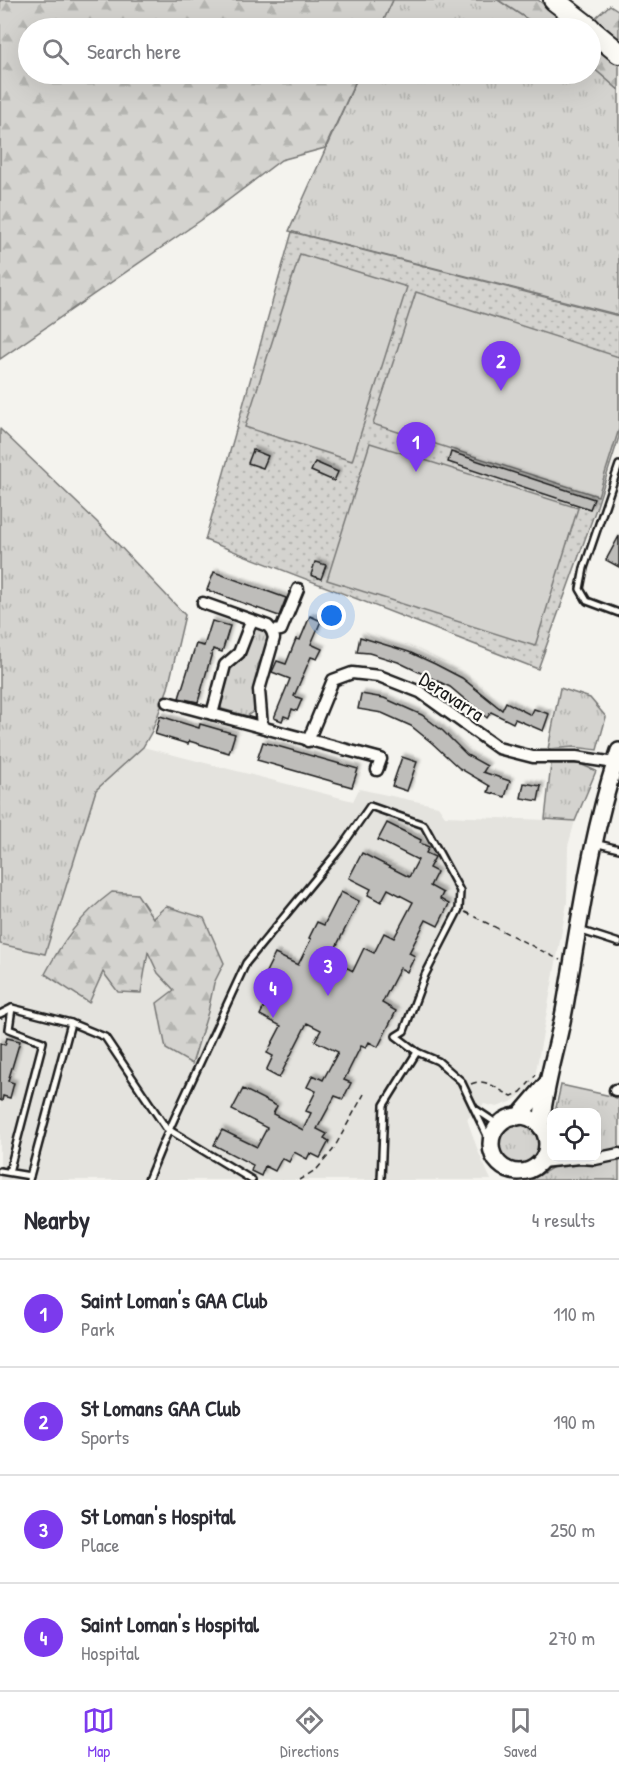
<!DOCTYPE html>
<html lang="en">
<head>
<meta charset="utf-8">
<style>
	body { margin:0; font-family:"Patrick Hand",sans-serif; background:#f7f7f7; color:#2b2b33 }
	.controls { position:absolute; right:18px; bottom:18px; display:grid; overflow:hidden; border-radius:12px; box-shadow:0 6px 24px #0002 }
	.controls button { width:54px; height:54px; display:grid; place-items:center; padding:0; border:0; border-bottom:2px solid #e1e1e2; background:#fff; color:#2b2b33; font:30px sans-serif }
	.you { position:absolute; left:332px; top:616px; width:21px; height:21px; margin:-15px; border:4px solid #fff; border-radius:50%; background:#1a73e8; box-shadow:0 0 0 9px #1a73e833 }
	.badge { display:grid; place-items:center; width:39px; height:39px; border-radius:50%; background:#7c3aed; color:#fff; font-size:20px; font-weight:700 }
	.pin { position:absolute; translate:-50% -50px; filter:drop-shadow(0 2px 3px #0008) }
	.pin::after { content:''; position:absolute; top:32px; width:21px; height:18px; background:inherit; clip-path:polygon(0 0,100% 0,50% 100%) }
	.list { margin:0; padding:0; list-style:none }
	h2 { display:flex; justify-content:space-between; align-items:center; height:78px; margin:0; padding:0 24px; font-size:26px }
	h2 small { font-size:20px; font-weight:400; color:#7c7c81 }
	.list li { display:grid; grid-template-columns:39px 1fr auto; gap:18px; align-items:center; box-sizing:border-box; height:108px; padding:0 24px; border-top:2px solid #e1e1e2 }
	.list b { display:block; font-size:22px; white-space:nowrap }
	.list p { margin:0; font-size:20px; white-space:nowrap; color:#7c7c81 }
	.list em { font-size:20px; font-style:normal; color:#7c7c81 }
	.icon { flex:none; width:33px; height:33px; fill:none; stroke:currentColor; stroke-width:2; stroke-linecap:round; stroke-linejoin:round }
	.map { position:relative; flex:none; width:619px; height:1180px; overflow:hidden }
	.search { position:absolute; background:#fff; box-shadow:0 6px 24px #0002; left:18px; right:18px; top:18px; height:66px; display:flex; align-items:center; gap:15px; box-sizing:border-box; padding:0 21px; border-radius:33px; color:#7c7c81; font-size:22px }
	.sheet { height:510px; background:#fff }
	nav { display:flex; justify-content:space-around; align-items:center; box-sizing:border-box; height:84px; border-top:2px solid #e1e1e2; background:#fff; font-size:16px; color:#7c7c81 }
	nav a { display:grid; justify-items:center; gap:3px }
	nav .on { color:#7c3aed }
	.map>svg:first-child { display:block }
	.built { fill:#e4e3de }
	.grass { fill:url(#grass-tufts); stroke:#787876; stroke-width:1.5 }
	.forest { fill:url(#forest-firs); stroke:#787876; stroke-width:1.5 }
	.park { fill:url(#park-dots); stroke:#787876; stroke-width:1.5 }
	.pitch { fill:#d4d3cf; stroke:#787876; stroke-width:1.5 }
	.building { fill:#bebdba; stroke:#1c1c1c; stroke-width:1.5; filter:url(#shadow) }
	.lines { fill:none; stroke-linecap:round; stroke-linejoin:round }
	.lane-casing { stroke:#1c1c1c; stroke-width:10 }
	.street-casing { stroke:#1c1c1c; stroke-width:15 }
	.secondary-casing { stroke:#1c1c1c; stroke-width:20 }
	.highway-casing { stroke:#1c1c1c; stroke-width:24 }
	.path { stroke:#1c1c1c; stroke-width:1.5; stroke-dasharray:6 4.5; stroke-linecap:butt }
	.lane { stroke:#fdfcf7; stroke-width:5 }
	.street { stroke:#fdfcf7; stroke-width:10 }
	.secondary { stroke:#fdfcf7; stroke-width:15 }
	.highway { stroke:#fdfcf7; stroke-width:20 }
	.labels { text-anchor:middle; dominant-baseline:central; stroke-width:4.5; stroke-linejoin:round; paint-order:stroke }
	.street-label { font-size:20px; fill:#1c1c1c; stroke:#fdfcf7 }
</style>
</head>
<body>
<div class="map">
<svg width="619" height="1180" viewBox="0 0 619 1180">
	<defs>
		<pattern id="grass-tufts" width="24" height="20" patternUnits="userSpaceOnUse" patternTransform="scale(1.5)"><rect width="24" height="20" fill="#d4d3cf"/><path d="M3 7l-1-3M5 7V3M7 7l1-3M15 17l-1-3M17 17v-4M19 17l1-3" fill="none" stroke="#b5b5b1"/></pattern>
		<pattern id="forest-firs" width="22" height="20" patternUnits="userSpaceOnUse" patternTransform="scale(1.5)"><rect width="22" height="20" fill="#d4d3cf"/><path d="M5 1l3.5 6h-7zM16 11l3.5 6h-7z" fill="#b5b5b1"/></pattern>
		<pattern id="park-dots" width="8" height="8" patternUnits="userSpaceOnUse" patternTransform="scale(1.5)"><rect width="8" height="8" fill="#d4d3cf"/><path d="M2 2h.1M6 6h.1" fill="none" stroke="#b5b5b1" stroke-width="1.8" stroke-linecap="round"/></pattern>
		<filter id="shadow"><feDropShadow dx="3" dy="-3" stdDeviation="1.5" flood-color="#0004"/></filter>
	</defs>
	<rect width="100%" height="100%" fill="#f4f3ee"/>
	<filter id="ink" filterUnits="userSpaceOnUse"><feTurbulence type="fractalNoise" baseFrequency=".0167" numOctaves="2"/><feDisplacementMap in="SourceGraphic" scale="12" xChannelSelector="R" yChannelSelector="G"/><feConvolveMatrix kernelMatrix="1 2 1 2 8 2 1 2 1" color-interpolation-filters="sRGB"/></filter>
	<g filter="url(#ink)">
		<!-- built -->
		<path class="built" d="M143,747l210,54 6,-12 79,17 7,10 130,5 -7,25 -1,57 -33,179 -9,10 -14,10 -14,5 -13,-3 -17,15 11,32 13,29h-491v-236l45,10 51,-164z"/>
		<!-- grass -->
		<g class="grass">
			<path d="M393,0h105l43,28h-161z"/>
			<path d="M591,66l28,24v225l-330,-84 70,-157h231z"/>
			<path d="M0,429l97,93 88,93 -17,73 -16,43 -9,16 -47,43 -51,164 -45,-10z"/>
			<path d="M256,628l8,2 5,5 1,6 -12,24 -4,46 -7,5 -25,-7 -3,-5 10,-36 22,-37z"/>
			<path d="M560,688l30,10 16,19 -9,33 -23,-3 -26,2z"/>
			<path d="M551,764h29l16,7 -21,50 -30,-2z"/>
			<path d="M561,1085l50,11 8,3v81h-88l24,-14 41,-8v-46h-41z"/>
			<circle cx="520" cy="1144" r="24"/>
		</g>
		<!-- forest -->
		<g class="forest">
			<path d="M0,0h393l-13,28h-352v46h331l-34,74 -44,12 -71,54 -210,145z"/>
			<path d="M498,0h40l37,28h-34z"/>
			<path d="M610,5l9,6v28l-24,-21z"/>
			<path d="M590,41l29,23v26l-28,-24z"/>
			<path d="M112,892l25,2 16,24 13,-12 38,12 20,45 -10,20 -6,29 -16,52 -26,-15 -9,-46 17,-13 -16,-17 -10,-21 -7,41 -23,-1 -15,-20 -14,31 -44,-29c18,-34 36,-59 67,-82z"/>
		</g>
		<!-- park -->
		<path class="park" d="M292,232l327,84v121l-22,69 -59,163 -333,-129z"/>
		<!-- pitch -->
		<g class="pitch">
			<path d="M300,254l107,33 -55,174 -107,-34z"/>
			<path d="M416,292l203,65v72l-21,67 -225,-72z"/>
			<path d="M370,443l208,65 -43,138 -208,-66z"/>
		</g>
		<!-- building -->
		<g class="building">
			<path d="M253,450l15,6 -5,12 -15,-5z"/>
			<path d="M451,452l143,47 -4,10 -142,-47z"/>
			<path d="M315,462l23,10 -4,9 -23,-10z"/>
			<path d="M619,536v31l-13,-7z"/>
			<path d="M315,562l11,3 -5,14 -10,-4z"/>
			<path d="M214,572l72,26 -7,18 -72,-26z"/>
			<path d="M310,616l11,5 -10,23 11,5 -5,10 -6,-2 -17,39 8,3 -5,12 -5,-2 -3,9 -5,-2 -2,5 -8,-3 16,-39 -18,-7 5,-11 9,3 10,-25 4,1z"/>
			<path d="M212,621l18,5 -8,26 -9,-3 -15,53 -19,-4 17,-54 8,2z"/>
			<path d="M360,637l49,15 26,12 27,14 40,32 4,-8 25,13 3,-6 15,5 -6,17 -28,-12 -2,4 -22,-11 -4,6 -37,-31 -27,-13 -25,-12 -29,-9 -12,-1z"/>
			<path d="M361,694l23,4 38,17 21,16 24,24 20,11 -4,6 27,9 -5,16 -17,-5 2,-6 -31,-18 -27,-25 -21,-17 -29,-13 -24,-4z"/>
			<path d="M160,716l39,12 1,-4 35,10 -6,19 -40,-12 -1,3 -33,-10z"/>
			<path d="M263,742l95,27 -6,18 -95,-27z"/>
			<path d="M402,757l15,5 -10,29 -15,-5z"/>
			<path d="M524,783l17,3 -3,15 -17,-3z"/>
			<path d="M387,823l34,17 -1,3 9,4 -3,6 9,4 -6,11 8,4 -7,14 13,7 -3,6 9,5 -11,22 -12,-6 -17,33 6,3 -8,16 -7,-4 -18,35 14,8 -18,36 -9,-5 -3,6 -5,-2 -17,34 7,3 -8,16 -8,-3 -18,33 10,5 -3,4 5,3 -9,17 -10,-5 -3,6 -13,-7 -5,10 -7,-4 -7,13 -10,-5 -4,10 -10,-5 2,-6 -39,-20 8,-15 35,17 10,-19 -35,-18 11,-21 34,17 -4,8 30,16 8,-17 -5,-2 10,-20 -9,-4 6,-12 10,5 15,-28 -23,-11 6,-11 -14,-7 -28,55 -13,-7 7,-15 -6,-3 14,-27 -21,-11 13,-26 -12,-7 14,-28 23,11 13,-26 -2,-1 8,-16 7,3 17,-33 18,9 -29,58 23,12 11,-23 10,5 10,-20 10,5 19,-36 -25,-13 -7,13 -13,-7 3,-6 -22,-11 13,-25 47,24 9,-17 -40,-20z"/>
			<path d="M7,1038l13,3 -12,40 6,2 -4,15 -7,-2 -1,5 -2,-1v-57l5,2z"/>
		</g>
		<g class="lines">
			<!-- lane casing -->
			<g class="lane-casing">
				<g id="lane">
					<path d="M619,465l-35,103 -4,21 7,12 32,12"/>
					<path d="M594,843l25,6"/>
					<path d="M579,930l40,13"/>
					<path d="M0,1014l12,-6 59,15 -42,157"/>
					<path d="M71,1023l34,14 61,91 86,52"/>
					<path d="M475,1109l24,16"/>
					<path d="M0,1171l30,5"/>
					<path d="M9,1172l34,-130 -34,-13 3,-21"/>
					<path d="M148,1180l16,-39 82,-178 94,-114 30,-43 54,19 36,66 -1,18 -34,66 -21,56 -8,5 21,16 21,9 23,20 30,63"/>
					<path d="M381,1180l3,-75 33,-53"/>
				</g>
			</g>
			<!-- street casing -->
			<g class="street-casing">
				<g id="street">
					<path d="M203,603l65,23 4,5"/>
					<path d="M167,702l214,57 -4,11"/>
					<path d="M212,714l13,-49 14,-12 12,-31"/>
					<path d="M262,727l-3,-37 15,-52 -2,-7 9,-1 17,-41"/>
					<path d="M308,741l25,-61 19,-7 27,3 41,16 78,56 35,9h43l39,6"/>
					<path d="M615,1090h4"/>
					<path d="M544,1132l8,7"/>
					<path d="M541,1162l39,-4 15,1 24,-5"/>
				</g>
			</g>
			<!-- secondary casing -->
			<g class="secondary-casing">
				<g id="secondary">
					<circle cx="519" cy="1144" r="28"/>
					<path d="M518,1117l29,-34"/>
					<path d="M541,1127c3,-41 17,-80 24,-121 15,-86 26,-172 54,-255"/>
				</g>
			</g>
			<!-- highway casing -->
			<g class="highway-casing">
				<g id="highway">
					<path d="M554,0l36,28"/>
					<path d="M590,29l29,24"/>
				</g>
			</g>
			<!-- path -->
			<g class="path">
				<path d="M465,912l95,48"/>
				<path d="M471,1084c15,-7 26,6 41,12l9,-4 15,-17"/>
				<path d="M299,1180l18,-11 16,-19 31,-56"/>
			</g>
			<!-- lane -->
			<use href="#lane" class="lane"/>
			<!-- street -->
			<use href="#street" class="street"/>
			<!-- secondary -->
			<use href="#secondary" class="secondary"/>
			<!-- highway -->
			<use href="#highway" class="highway"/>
		</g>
	</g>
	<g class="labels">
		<!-- street labels -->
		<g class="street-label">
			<text transform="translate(452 696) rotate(33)">Deravarra</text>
		</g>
	</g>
</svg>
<div class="controls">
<button><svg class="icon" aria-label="locate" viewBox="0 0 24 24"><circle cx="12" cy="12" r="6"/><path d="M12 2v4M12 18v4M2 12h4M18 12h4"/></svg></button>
</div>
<div class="you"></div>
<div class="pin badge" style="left:416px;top:472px">1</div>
<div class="pin badge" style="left:501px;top:391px">2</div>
<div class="pin badge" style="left:328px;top:996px">3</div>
<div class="pin badge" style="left:273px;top:1018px">4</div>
<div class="search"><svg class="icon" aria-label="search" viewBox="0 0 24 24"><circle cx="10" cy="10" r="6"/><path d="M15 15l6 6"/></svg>Search here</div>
</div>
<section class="sheet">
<h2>Nearby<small>4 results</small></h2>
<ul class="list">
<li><span class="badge">1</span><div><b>Saint Loman's GAA Club</b><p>Park</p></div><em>110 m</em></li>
<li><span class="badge">2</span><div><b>St Lomans GAA Club</b><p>Sports</p></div><em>190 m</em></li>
<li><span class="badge">3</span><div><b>St Loman's Hospital</b><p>Place</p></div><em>250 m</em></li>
<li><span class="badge">4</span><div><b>Saint Loman's Hospital</b><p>Hospital</p></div><em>270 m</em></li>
</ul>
</section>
<nav>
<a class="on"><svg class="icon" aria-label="map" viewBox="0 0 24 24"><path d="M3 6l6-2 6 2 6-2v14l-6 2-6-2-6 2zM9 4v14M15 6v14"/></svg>Map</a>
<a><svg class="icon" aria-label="directions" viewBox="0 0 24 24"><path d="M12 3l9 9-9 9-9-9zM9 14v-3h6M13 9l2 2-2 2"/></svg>Directions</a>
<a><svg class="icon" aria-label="saved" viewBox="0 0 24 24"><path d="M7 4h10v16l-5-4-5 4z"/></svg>Saved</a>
</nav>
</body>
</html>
